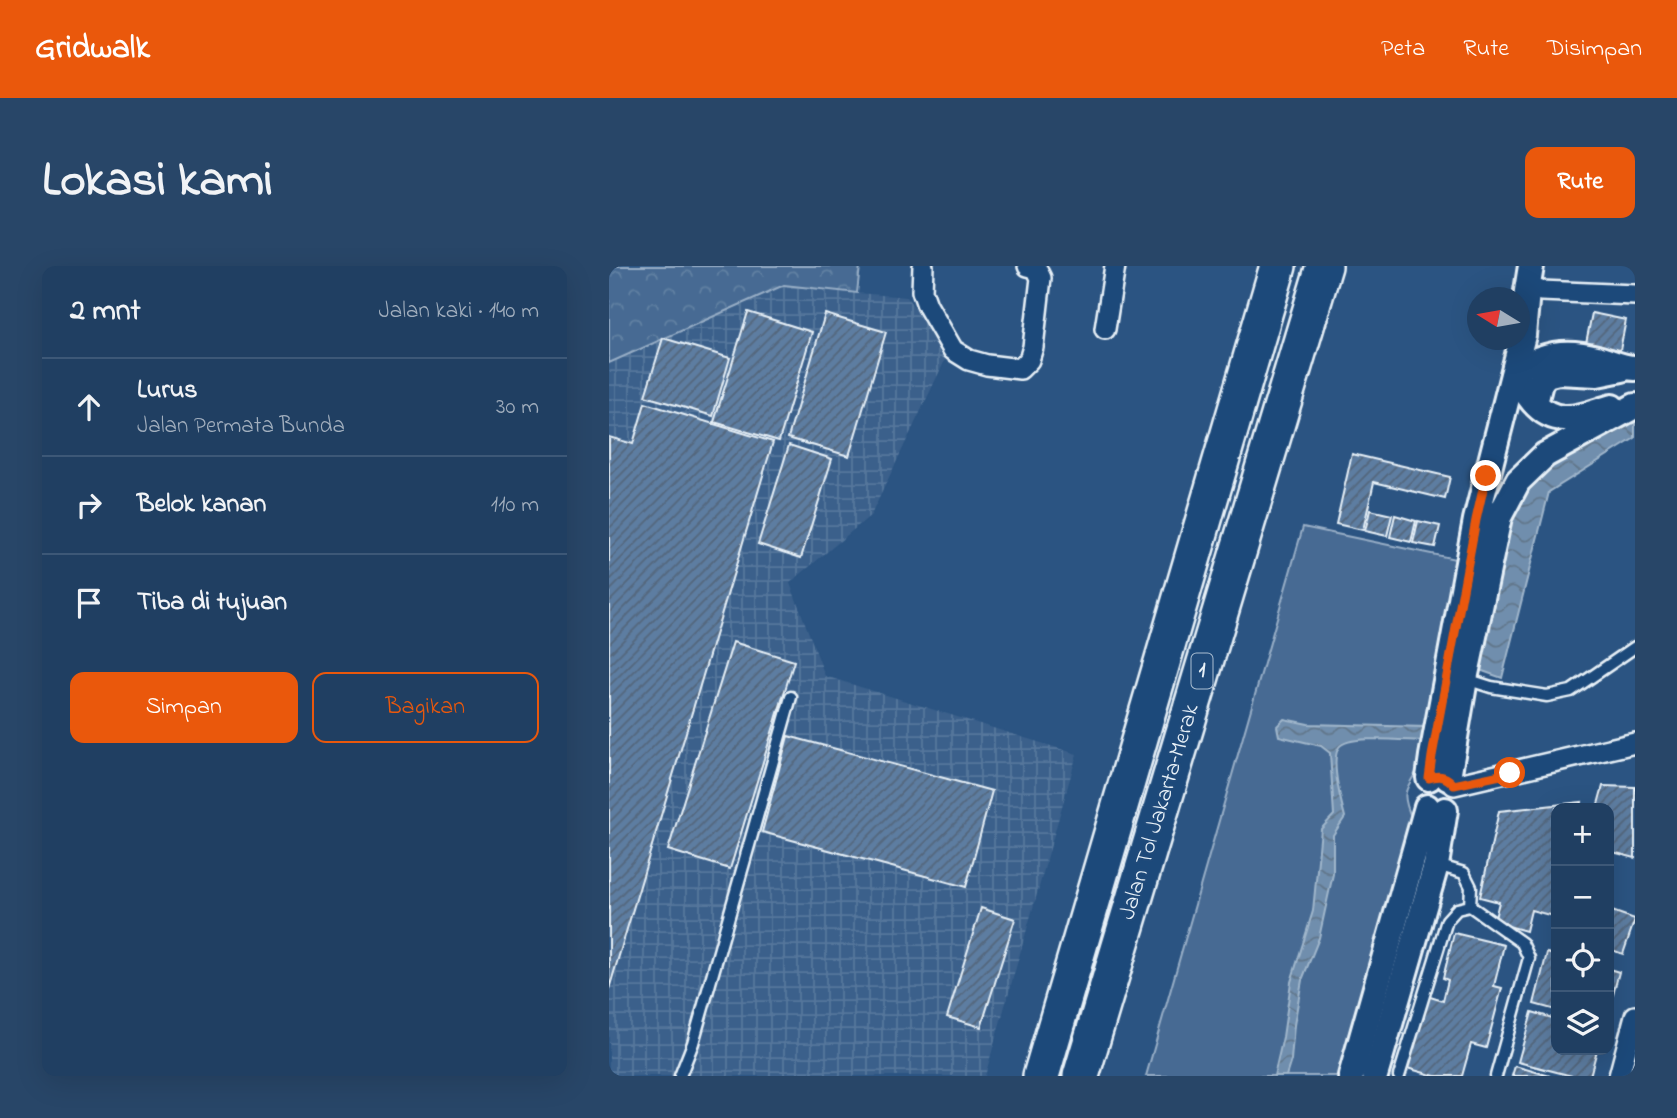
<!DOCTYPE html>
<html lang="id">
<head>
<meta charset="utf-8">
<style>
	body { margin:0; font-family:"Indie Flower",sans-serif; background:#284668; color:#f1f3f6 }
	.controls { position:absolute; right:21px; bottom:21px; display:grid; overflow:hidden; border-radius:14px; box-shadow:0 7px 28px #0002 }
	.controls button { width:63px; height:63px; display:grid; place-items:center; padding:0; border:0; border-bottom:2px solid #3d5877; background:#203f62; color:#f1f3f6; font:35px sans-serif }
	.compass { position:absolute; left:858px; top:21px; width:63px; height:63px; border-radius:50%; background:#203f62; box-shadow:0 7px 28px #0002; rotate:281deg }
	.stop { position:absolute; width:21px; height:21px; margin:-16px; border:5px solid #ea580c; border-radius:50%; background:#fff }
	.stop.end { background:#ea580c; border-color:#fff; box-shadow:0 2px 7px #0008 }
	.list { margin:0; padding:0; list-style:none }
	h2 { display:flex; justify-content:space-between; align-items:center; height:91px; margin:0; padding:0 28px; font-size:30px }
	h2 small { font-size:23px; font-weight:400; color:#a2afbe }
	.list li { display:grid; grid-template-columns:46px 1fr auto; gap:21px; align-items:center; box-sizing:border-box; height:98px; padding:0 28px; border-top:2px solid #3d5877 }
	.list b { display:block; font-size:26px; white-space:nowrap }
	.list p { margin:0; font-size:23px; white-space:nowrap; color:#a2afbe }
	.list em { font-size:23px; font-style:normal; color:#a2afbe }
	.actions { display:flex; gap:14px; padding:21px 28px }
	.actions a { flex:1; padding:16px 0; border:2px solid #ea580c; border-radius:14px; text-align:center; font-size:24px; color:#ea580c }
	.actions .main { background:#ea580c; color:#fff }
	.icon { flex:none; width:38px; height:38px; fill:none; stroke:currentColor; stroke-width:2; stroke-linecap:round; stroke-linejoin:round }
	.map { position:relative; flex:none; width:1026px; height:810px; overflow:hidden; border-radius:14px }
	header { display:flex; align-items:center; gap:42px; box-sizing:border-box; height:98px; padding:0 35px; background:#ea580c; color:#fff }
	header strong { font-size:33px }
	nav { display:flex; gap:38px; margin-inline-start:auto; font-size:24px }
	.intro { display:flex; align-items:center; justify-content:space-between; box-sizing:border-box; height:168px; padding:0 42px }
	h1 { margin:0; font-size:49px }
	.button { padding:18px 32px; border-radius:14px; background:#ea580c; color:#fff; font-size:24px; font-weight:700 }
	main { display:flex; gap:42px; padding:0 42px }
	aside { flex:1; background:#203f62; border-radius:14px; box-shadow:0 7px 28px #0002 }
	.map>svg:first-child { display:block }
	.industrial { fill:url(#industrial-grid) }
	.grass { fill:#476b93; stroke:#98aec6; stroke-width:2 }
	.forest { fill:url(#forest-crowns); stroke:#98aec6; stroke-width:2 }
	.water { fill:url(#water-waves); stroke:#a0b6cb; stroke-width:2 }
	.building { fill:url(#building-hatch); stroke:#e8f1f8; stroke-width:2 }
	.lines { fill:none; stroke-linecap:round; stroke-linejoin:round }
	.service-casing { stroke:#e8f1f8; stroke-width:15 }
	.minor-casing { stroke:#e8f1f8; stroke-width:24 }
	.tertiary-casing { stroke:#e8f1f8; stroke-width:30 }
	.motorway-casing { stroke:#e8f1f8; stroke-width:40 }
	.service { stroke:#1f4a7a; stroke-width:10 }
	.minor { stroke:#1f4a7a; stroke-width:19 }
	.tertiary { stroke:#1f4a7a; stroke-width:24 }
	.motorway { stroke:#1f4a7a; stroke-width:35 }
	.route { stroke:#ea580c; stroke-width:9 }
	.labels { text-anchor:middle; dominant-baseline:central; stroke-width:5; stroke-linejoin:round; paint-order:stroke }
	.shield { fill:#1f4a7a; stroke:#acbfd2; stroke-width:2 }
	.shield-label { font-size:21px; font-weight:bold; fill:#e8f1f8 }
	.street-label { font-size:23px; fill:#e8f1f8; stroke:#1f4a7a }
</style>
</head>
<body>
<header>
<strong>Gridwalk</strong>
<nav><a>Peta</a><a>Rute</a><a>Disimpan</a></nav>
</header>
<div class="intro"><h1>Lokasi kami</h1><a class="button">Rute</a></div>
<main>
<aside>
<h2>2 mnt<small>Jalan kaki · 140 m</small></h2>
<ul class="list">
<li><svg class="icon" aria-label="ahead" viewBox="0 0 24 24"><path d="M12 20V5M6 11l6-6 6 6"/></svg><div><b>Lurus</b><p>Jalan Permata Bunda</p></div><em>30 m</em></li>
<li><svg class="icon" aria-label="right" viewBox="0 0 24 24"><path d="M7 20v-9h11M14 6l5 5-5 5"/></svg><div><b>Belok kanan</b></div><em>110 m</em></li>
<li><svg class="icon" aria-label="arrive" viewBox="0 0 24 24"><path d="M6 21V4h12l-3 4 3 4H6"/></svg><div><b>Tiba di tujuan</b></div></li>
</ul>
<div class="actions"><a class="main">Simpan</a><a>Bagikan</a></div>
</aside>
<div class="map">
<svg width="1026" height="810" viewBox="0 0 1026 810">
	<defs>
		<pattern id="industrial-grid" width="8" height="8" patternUnits="userSpaceOnUse" patternTransform="scale(1.75)"><rect width="8" height="8" fill="#3a608b"/><path d="M0 4h8M4 0v8" fill="none" stroke="#56779c"/></pattern>
		<pattern id="forest-crowns" width="20" height="18" patternUnits="userSpaceOnUse" patternTransform="scale(1.75)"><rect width="20" height="18" fill="#476b93"/><path d="M2 6a3 3 0 1 1 6 0M12 15a3 3 0 1 1 6 0" fill="none" stroke="#6281a3"/></pattern>
		<pattern id="water-waves" width="16" height="10" patternUnits="userSpaceOnUse" patternTransform="scale(1.75)"><rect width="16" height="10" fill="#708ead"/><path d="M0 5q4-4 8 0t8 0" fill="none" stroke="#61768a"/></pattern>
		<pattern id="building-hatch" width="6" height="6" patternUnits="userSpaceOnUse" patternTransform="scale(1.75)"><rect width="6" height="6" fill="#5d7da1"/><path d="M-1 1l2-2M0 6l6-6M5 7l2-2" fill="none" stroke="#53657a"/></pattern>
	</defs>
	<rect width="100%" height="100%" fill="#2b5482"/>
	<filter id="ink" filterUnits="userSpaceOnUse"><feTurbulence type="fractalNoise" baseFrequency=".0143" numOctaves="2"/><feDisplacementMap in="SourceGraphic" scale="14" xChannelSelector="R" yChannelSelector="G"/><feConvolveMatrix kernelMatrix="1 2 1 2 8 2 1 2 1" color-interpolation-filters="sRGB"/></filter>
	<g filter="url(#ink)">
		<!-- industrial -->
		<path class="industrial" d="M175,19l73,8 50,4 40,59 -76,159 -81,68 35,93 252,78 -92,322h-376v-713z"/>
		<!-- grass -->
		<path class="grass" d="M694,261l157,33 -43,211c-14,21 -15,25 -5,48l-74,257h-192z"/>
		<!-- forest -->
		<path class="forest" d="M0,0h251l-3,27 -73,-8 -175,78z"/>
		<!-- water -->
		<g class="water">
			<path d="M1026,145v27l-86,54 -47,186 -25,-9 32,-152 39,-58z"/>
			<path d="M675,453l24,5 118,3 -2,14c-17,0 -75,-7 -85,6 -9,13 2,55 6,70l-12,18v39l-14,64 -17,42 -8,45 -3,35 -5,16h-12l9,-39 8,-55 22,-71 8,-82 13,-14 -4,-62 -9,-7 -42,-10 -2,-10z"/>
		</g>
		<!-- building -->
		<g class="building">
			<path d="M139,46l64,20 -33,109 -65,-19z"/>
			<path d="M983,47l34,7 -6,30 -34,-7z"/>
			<path d="M216,48l61,18 -37,124 -61,-18z"/>
			<path d="M54,72l67,20 -17,58 -68,-20z"/>
			<path d="M36,137l128,39 -164,547v-552l24,7z"/>
			<path d="M180,179l43,14 -31,99 -43,-14z"/>
			<path d="M743,188l98,23 -5,22 -71,-17 -11,48 -27,-6z"/>
			<path d="M761,244l22,5 -5,21 -22,-5z"/>
			<path d="M786,249l21,6 -5,21 -21,-5z"/>
			<path d="M809,255l22,5 -5,21 -22,-4z"/>
			<path d="M124,376l61,19 -64,208 -62,-19z"/>
			<path d="M179,470l204,55 -26,96 -204,-55z"/>
			<path d="M994,520l32,1v71l-26,-7v-43h-12z"/>
			<path d="M973,536l-1,6h-25v95l-3,13 -22,-6 -5,21 -32,-9 5,-20 -19,-5 19,-86z"/>
			<path d="M372,642l34,11 -34,108 -34,-10z"/>
			<path d="M1000,644l26,9 -12,35 -14,-5z"/>
			<path d="M845,667l50,12 -10,41 8,2 -16,60 -15,-4 -9,32h-27l-28,-8 20,-72 16,5 5,-21 -5,-2z"/>
			<path d="M938,687l9,3v54l-22,-6z"/>
			<path d="M1000,703l10,3 -10,38z"/>
			<path d="M923,746l24,7v31h41l-7,26h-18l-54,-14z"/>
			<path d="M906,800l35,10h-38z"/>
		</g>
		<g class="lines">
			<!-- service casing -->
			<g class="service-casing">
				<g id="service">
					<path d="M857,413l25,8 56,9 24,-5 64,-44"/>
					<path d="M828,599l27,8 7,14 -1,19 52,37 7,15 -33,118"/>
					<path d="M71,810l13,-33 98,-346"/>
					<path d="M790,810l48,-156 10,-11 13,-3"/>
				</g>
			</g>
			<!-- minor casing -->
			<g class="minor-casing">
				<g id="minor">
					<path d="M314,0l-1,25 5,14 26,45 16,10 18,5 33,4 9,-9 4,-13 8,-69 -5,-10 -8,-2"/>
					<path d="M932,25l94,4"/>
					<path d="M496,63l10,-63"/>
					<path d="M845,519l181,-42"/>
					<path d="M1010,810l16,-60"/>
				</g>
			</g>
			<!-- tertiary casing -->
			<g class="tertiary-casing">
				<g id="tertiary">
					<path d="M906,105c9,20 23,46 49,47 16,1 33,-7 48,-11"/>
					<path d="M906,105c28,-17 50,-22 82,-13 12,3 25,10 38,10"/>
					<path d="M926,137l5,-20 6,-8 12,-3 39,2 25,-5"/>
					<path d="M820,512l3,-22 44,-236 47,-185 4,-44 4,-25"/>
					<path d="M839,512l17,-99 34,-162 19,-36 27,-26 90,-49"/>
					<path d="M742,810l76,-269"/>
					<path d="M766,810l61,-211 9,-55"/>
				</g>
			</g>
			<!-- motorway casing -->
			<g class="motorway-casing">
				<g id="motorway">
					<path d="M432,810l237,-810"/>
					<path d="M472,810l243,-810"/>
				</g>
			</g>
			<!-- service -->
			<use href="#service" class="service"/>
			<!-- minor -->
			<use href="#minor" class="minor"/>
			<!-- tertiary -->
			<use href="#tertiary" class="tertiary"/>
			<!-- motorway -->
			<use href="#motorway" class="motorway"/>
		</g>
	</g>
	<g class="lines" filter="url(#ink)">
		<!-- route -->
		<path class="route" d="M877,210l-10,44 -44,236 -3,22c12,-4 18,-1 25,7l56,-12"/>
	</g>
	<g class="labels">
		<!-- shield labels -->
		<rect class="shield" x="582.5" y="387.5" width="21" height="35" rx="5"/>
		<g class="shield-label">
			<text x="593" y="405">1</text>
		</g>
		<!-- street labels -->
		<g class="street-label">
			<text transform="translate(551 546) rotate(-73)">Jalan Tol Jakarta–Merak</text>
		</g>
	</g>
</svg>
<div class="controls">
<button>+</button>
<button>−</button>
<button><svg class="icon" aria-label="locate" viewBox="0 0 24 24"><circle cx="12" cy="12" r="6"/><path d="M12 2v4M12 18v4M2 12h4M18 12h4"/></svg></button>
<button><svg class="icon" aria-label="layers" viewBox="0 0 24 24"><path d="M12 4l9 5-9 5-9-5zM3 14l9 5 9-5"/></svg></button>
</div>
<svg class="compass" viewBox="-18 -18 36 36"><path d="M0-13l5 13h-10z" fill="#e53935"/><path d="M0 13l5-13h-10z" fill="#a2afbe"/></svg>
<div class="stop" style="left:901px;top:507px"></div>
<div class="stop end" style="left:877px;top:210px"></div>
</div>
</main>
</body>
</html>
